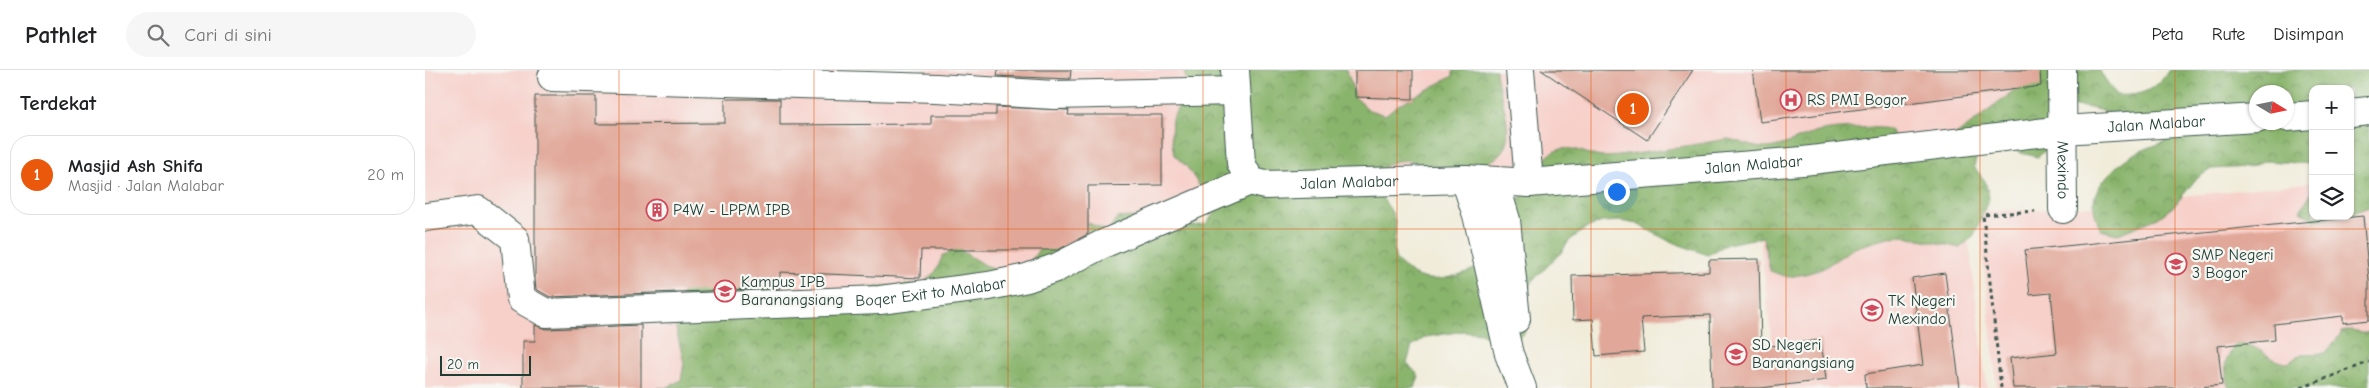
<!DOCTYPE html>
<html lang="id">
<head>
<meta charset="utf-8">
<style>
	body { margin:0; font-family:"Comic Neue",sans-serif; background:#f6f6f6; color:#202124 }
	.controls { position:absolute; right:15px; top:15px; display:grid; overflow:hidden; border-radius:10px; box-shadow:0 1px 4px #0004 }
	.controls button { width:45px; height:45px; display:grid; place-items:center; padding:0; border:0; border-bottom:1px solid #e0e0e0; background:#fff; color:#202124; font:25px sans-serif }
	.compass { position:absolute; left:1824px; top:15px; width:45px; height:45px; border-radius:50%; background:#fff; box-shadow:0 1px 4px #0004; rotate:100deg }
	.scale { position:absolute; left:15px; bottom:12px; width:91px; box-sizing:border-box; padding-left:5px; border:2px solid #1f3d34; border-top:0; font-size:14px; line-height:18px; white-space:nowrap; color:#1f3d34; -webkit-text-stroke:4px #f6f6f2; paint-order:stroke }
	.you { position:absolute; left:1191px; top:121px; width:18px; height:18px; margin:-12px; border:4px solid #fff; border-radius:50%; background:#1a73e8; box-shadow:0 0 0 8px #1a73e833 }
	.badge { display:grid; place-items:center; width:32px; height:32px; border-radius:50%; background:#ea580c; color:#fff; font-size:16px; font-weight:700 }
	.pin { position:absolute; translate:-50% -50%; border:2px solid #fff; box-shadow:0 1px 5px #0006 }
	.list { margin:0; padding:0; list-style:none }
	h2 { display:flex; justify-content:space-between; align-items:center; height:65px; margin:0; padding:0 20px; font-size:21px }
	h2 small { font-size:16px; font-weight:400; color:#757577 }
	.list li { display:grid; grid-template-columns:32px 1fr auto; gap:15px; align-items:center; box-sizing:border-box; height:80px; margin:0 10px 10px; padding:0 10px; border:1px solid #e0e0e0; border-radius:20px }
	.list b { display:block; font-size:19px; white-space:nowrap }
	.list p { margin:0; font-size:16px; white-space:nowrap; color:#757577 }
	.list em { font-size:16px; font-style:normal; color:#757577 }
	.icon { flex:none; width:28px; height:28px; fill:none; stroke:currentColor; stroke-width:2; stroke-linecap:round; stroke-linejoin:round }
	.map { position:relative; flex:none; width:1944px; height:318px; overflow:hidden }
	header { display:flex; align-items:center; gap:30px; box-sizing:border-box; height:70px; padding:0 25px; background:#fff; border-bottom:1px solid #e0e0e0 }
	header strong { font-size:24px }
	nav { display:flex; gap:28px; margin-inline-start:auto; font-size:18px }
	.search { width:350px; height:45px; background:#f6f6f6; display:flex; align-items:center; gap:12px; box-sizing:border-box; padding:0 18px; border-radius:28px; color:#757577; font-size:19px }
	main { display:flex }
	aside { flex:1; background:#fff }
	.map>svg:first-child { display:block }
	.built { fill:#f7d0ca }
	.forest { fill:url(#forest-crowns); stroke:#547850; fill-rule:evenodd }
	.building { fill:#e1a89a }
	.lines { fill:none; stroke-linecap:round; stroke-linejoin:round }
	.minor-casing { stroke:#3e574d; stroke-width:30 }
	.path { stroke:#3e574d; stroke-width:3; stroke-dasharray:4 4; stroke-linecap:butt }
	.minor { stroke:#fff; stroke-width:28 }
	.grid { fill:none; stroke:#e8590c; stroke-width:1; stroke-opacity:0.55 }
	.labels { text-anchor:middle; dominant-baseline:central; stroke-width:4.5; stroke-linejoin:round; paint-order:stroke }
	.poi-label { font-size:16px; fill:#1f3d34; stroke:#f6f6f2; text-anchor:start }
	.street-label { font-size:16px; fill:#1f3d34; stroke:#f6f6f2 }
</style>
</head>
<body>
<header>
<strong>Pathlet</strong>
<div class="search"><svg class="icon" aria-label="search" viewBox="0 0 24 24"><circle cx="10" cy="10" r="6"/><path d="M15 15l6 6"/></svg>Cari di sini</div>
<nav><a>Peta</a><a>Rute</a><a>Disimpan</a></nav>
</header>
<main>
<aside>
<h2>Terdekat<small></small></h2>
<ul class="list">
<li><span class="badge">1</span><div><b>Masjid Ash Shifa</b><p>Masjid · Jalan Malabar</p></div><em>20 m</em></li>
</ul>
</aside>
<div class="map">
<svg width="1944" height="318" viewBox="0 0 1944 318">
	<defs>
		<pattern id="forest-crowns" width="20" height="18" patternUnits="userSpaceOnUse" patternTransform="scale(1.25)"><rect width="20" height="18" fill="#89b46c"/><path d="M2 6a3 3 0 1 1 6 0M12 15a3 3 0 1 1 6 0" fill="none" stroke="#6f945a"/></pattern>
	</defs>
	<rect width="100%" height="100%" fill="#f6f6f2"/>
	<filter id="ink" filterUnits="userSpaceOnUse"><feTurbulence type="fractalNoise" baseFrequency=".02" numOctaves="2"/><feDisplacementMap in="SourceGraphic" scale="10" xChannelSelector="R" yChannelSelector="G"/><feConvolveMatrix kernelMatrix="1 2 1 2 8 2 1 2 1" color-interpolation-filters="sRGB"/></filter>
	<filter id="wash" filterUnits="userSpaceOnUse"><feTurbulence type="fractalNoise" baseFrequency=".0096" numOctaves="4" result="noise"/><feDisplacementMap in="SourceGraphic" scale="20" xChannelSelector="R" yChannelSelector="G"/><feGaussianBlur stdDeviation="1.12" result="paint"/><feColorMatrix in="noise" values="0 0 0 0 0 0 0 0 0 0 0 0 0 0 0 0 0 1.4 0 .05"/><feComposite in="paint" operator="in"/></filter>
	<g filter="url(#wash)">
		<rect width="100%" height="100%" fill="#f1ecda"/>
		<!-- built -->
		<g class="built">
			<path d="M0,0h793v125l-384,193h-409z"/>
			<path d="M811,0h826l1,60 -251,30 -547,25z"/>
			<path d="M1944,106v183l-81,29h-291l-19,-177 85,-2 250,-27v34h37v-38z"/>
			<path d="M1540,142l22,176h-210l-18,-155z"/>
		</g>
		<!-- forest -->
		<g class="forest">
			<path d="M759,0h163l8,27 14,13 16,5 13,-10 55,-29v-6h43c2,31 29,74 -7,92 -15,7 -33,10 -49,14 -13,-11 -29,-19 -47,-14 -6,2 -12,8 -16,12 1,5 0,14 3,19 4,11 14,17 15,30 2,11 -3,20 0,34 1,5 6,8 10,11 23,22 54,7 79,-3l21,-59 31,-18c2,-14 6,-33 22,-38 17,-6 32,8 48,7 41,-3 82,-12 122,-18 14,2 24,10 40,9 14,-1 35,-12 50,-16 10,-3 66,-7 72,-2 5,5 7,14 10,20l56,-15 77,-58 2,-7h64l17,25c25,2 39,-5 54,-25h199v137l-19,7v-125h-37v75l-47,-3 -17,6 -38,2 -15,10 -22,27 -16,12 -40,16 -17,-4c-4,-10 -8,-18 -7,-30 4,-20 29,-42 47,-49 18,-8 28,-9 46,-21l-101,-23 -24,-2 -9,38 -15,14 -17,-4 -13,-11 -30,8 -4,17 11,14 4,17 -15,37 -14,13 -54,-12 -18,1 -34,11 -32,21 -17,5 -17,3 -18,-6 -7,-34 -36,7 -19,11 -39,-14 -32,-17 -17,-3 -18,1 -16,6 -17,13 -9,13 -26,25 -9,17v36l-13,13 -16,-1 -15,-11 -18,-2 -37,6 -14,9 -5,17 12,13 -4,12h-757h8l15,-8 3,-17 -8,-35 -1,-16 13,-32 48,-12 56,36 73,-17 57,-3 14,-13 7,-16 16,-6c19,13 34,23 58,25l13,-12 10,-14 38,-30 30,14 9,-14 16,-1 30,14 43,-7 10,-13 -29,-44 -13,-12 -3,-19 1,-17 16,-30zM1832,22h30v30h-30z"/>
			<path d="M1888,120v26h29l-27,4 -15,-9z"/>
			<path d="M1925,260l17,3 2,-2v54l-12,3h-128c-4,-23 -8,-24 7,-44 21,-3 32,18 52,19l13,-9 25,-1 16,-21z"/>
		</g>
		<g id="blocks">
			<!-- building -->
			<g class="building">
				<path d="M573,0h73l-1,9 -73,-3z"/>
				<path d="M930,0h58v29l-58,-2z"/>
				<path d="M1116,0h152l-46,70z"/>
				<path d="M1328,0h287l1,16 -281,36z"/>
				<path d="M110,26h61v28l129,-1v-24h55v26l151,-1v-9h65v-8l73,3 -1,5h94v70l-74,1v48l-30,16h-137l-1,28 -140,-6v16l-230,9 -14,-8 -1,-9z"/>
				<path d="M1938,146l6,64v40l-26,3v-7l-69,8 1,16 -57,6 4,39 -34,3h-175l-3,-30 47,-5 -6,-60 -21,2 -5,-45z"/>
				<path d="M1334,189l2,88 60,-7 5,40 -65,8h-49l-2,-73 -69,3 3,34 -48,4 -3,-37 -20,1 -1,-44 137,-4v-12z"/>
				<path d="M1520,203l15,115h-94l-1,-14 58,-9 -11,-87z"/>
				<path d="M110,255l12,4 94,-4v63h-118v-47h12z"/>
			</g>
		</g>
	</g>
	<g filter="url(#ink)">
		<use href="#blocks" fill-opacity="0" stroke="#3e574d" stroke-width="1"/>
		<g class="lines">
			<!-- minor casing -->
			<g class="minor-casing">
				<g id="minor">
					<path d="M810,0l6,93 9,18"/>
					<path d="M1095,0l9,113"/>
					<path id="s1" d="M1637,0l1,139"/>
					<path d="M127,7l384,11 118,7 182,-4"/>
					<path d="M1925,43l19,-2"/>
					<path d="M1862,47l26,-2"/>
					<path d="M1040,109l12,36 32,139 13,34"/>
					<path id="s2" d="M825,111l15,4 200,-6 64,4 274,-22 260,-31 194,-12"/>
					<path d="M1070,113l11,37 10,99"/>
					<path id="s3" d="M1,147l52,-7 37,29 6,60 25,14 334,-13 109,-14 38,-8 31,-11 45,-23 147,-63"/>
				</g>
			</g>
			<!-- path -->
			<g class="path">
				<path d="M1576,318l-18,-173 52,-4"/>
				<path d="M1876,318l68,-26"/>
			</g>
			<!-- minor -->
			<use href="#minor" class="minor"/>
		</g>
	</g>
	<!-- grid -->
	<path class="grid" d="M194,0v318M389,0v318M583,0v318M778,0v318M972,0v318M1166,0v318M1361,0v318M1555,0v318M1750,0v318M0,159h1944"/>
	<!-- icons -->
	<defs>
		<g id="hospital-ring" transform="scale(1.125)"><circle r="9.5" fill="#f6f6f2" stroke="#d1495b" stroke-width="1.5"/><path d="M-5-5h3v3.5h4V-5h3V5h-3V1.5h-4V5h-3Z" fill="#d1495b"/></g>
		<g id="building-ring" transform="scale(1.125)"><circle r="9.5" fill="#f6f6f2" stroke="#d1495b" stroke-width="1.5"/><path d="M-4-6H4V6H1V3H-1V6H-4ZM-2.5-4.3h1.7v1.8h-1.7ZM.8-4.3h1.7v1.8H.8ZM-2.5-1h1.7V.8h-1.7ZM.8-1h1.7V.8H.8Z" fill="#d1495b"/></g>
		<g id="school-ring" transform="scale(1.125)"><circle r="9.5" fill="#f6f6f2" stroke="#d1495b" stroke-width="1.5"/><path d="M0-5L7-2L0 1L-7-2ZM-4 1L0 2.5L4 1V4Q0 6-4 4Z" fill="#d1495b"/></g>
		<g id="university-ring" transform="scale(1.125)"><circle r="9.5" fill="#f6f6f2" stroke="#d1495b" stroke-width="1.5"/><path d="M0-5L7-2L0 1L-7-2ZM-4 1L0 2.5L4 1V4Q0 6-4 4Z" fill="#d1495b"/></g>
	</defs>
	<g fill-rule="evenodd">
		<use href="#hospital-ring" x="1366" y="30"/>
		<use href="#building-ring" x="232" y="140"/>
		<use href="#school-ring" x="1751" y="194"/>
		<use href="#university-ring" x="300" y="221"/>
		<use href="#school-ring" x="1447" y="240"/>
		<use href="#school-ring" x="1311" y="284"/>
	</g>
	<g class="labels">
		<!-- poi labels -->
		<g class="poi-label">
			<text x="1382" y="30">RS PMI Bogor</text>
			<text x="248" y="140">P4W - LPPM IPB</text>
			<text x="1767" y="185">SMP Negeri<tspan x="1767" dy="18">3 Bogor</tspan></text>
			<text x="316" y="212">Kampus IPB<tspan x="316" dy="18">Baranangsiang</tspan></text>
			<text x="1463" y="231">TK Negeri<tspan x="1463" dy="18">Mexindo</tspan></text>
			<text x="1327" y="275">SD Negeri<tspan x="1327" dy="18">Baranangsiang</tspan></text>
		</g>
		<!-- street labels -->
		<g class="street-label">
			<text stroke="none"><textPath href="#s2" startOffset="910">Jalan Malabar</textPath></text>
			<text stroke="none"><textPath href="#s2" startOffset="505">Jalan Malabar</textPath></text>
			<text stroke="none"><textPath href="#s1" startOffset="100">Mexindo</textPath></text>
			<text stroke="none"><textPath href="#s2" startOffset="100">Jalan Malabar</textPath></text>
			<text stroke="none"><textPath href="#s3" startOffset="574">Boqer Exit to Malabar</textPath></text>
		</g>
	</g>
</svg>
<div class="controls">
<button>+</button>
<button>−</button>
<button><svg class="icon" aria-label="layers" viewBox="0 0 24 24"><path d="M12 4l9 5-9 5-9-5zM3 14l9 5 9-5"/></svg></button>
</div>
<svg class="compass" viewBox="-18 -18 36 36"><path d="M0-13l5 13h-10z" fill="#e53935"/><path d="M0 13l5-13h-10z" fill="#757577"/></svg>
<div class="scale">20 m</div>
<div class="you"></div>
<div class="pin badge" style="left:1208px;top:39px">1</div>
</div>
</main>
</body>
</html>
